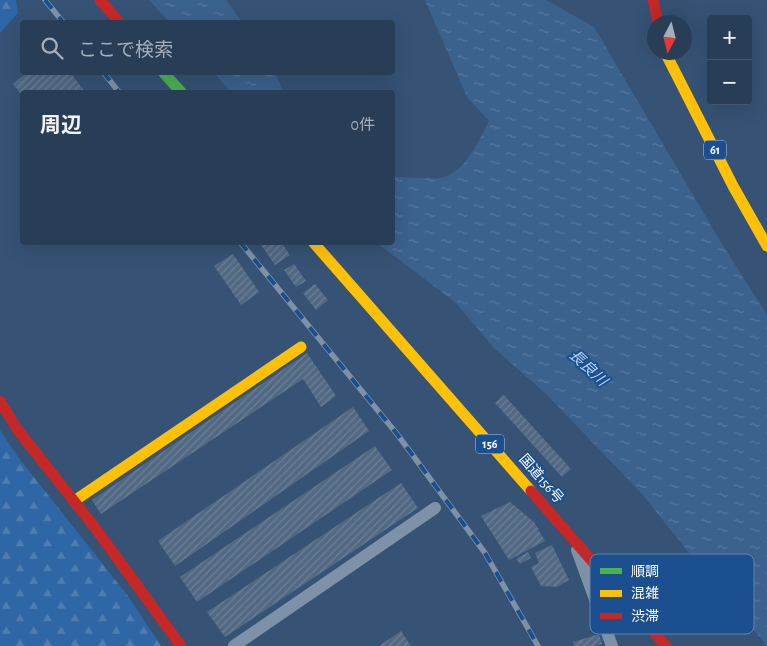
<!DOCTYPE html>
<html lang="ja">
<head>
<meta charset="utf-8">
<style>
	body { margin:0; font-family:"Alegreya Sans","Noto Sans JP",sans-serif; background:#30455d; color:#f1f3f6 }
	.controls { position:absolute; right:15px; top:15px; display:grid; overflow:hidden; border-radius:5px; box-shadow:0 5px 20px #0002 }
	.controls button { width:45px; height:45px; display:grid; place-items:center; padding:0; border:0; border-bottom:1px solid #44576d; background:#283e57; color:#f1f3f6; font:25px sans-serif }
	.compass { position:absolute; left:647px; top:15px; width:45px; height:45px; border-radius:50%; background:#283e57; box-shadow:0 5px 20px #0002; rotate:187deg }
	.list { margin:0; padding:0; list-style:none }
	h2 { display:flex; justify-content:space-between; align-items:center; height:65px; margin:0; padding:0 20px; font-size:21px }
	h2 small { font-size:16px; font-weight:400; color:#a5aeba }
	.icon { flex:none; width:28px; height:28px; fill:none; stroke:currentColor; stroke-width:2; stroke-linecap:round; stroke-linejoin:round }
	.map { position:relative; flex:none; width:767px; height:646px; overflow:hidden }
	.search { position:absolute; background:#283e57; box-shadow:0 5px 20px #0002; left:20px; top:20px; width:375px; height:55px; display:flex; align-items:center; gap:12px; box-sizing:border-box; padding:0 18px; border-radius:5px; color:#a5aeba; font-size:19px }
	.panel { position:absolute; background:#283e57; box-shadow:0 5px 20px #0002; left:20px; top:90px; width:375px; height:155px; border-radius:5px }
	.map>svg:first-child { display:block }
	.forest { fill:url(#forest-firs) }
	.water { fill:url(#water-ripples) }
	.building { fill:url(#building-hatch) }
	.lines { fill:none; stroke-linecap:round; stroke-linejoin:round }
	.street { stroke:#7d92a8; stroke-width:12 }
	.fast { stroke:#4caf50; stroke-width:11 }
	.slow { stroke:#ffc107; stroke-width:11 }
	.jam { stroke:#c62828; stroke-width:11 }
	.rail-casing { stroke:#7e92a7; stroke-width:5.5 }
	.rail { stroke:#1b4f8f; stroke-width:4; stroke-dasharray:11; stroke-linecap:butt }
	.labels { text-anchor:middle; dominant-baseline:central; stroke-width:4; stroke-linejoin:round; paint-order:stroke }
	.shield { fill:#1b4f8f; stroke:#bbcadd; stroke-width:1 }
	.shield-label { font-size:12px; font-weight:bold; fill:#fff }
	.street-label { font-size:14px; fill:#fff; stroke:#1b4f8f }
	.water-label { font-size:15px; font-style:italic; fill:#b5d3f5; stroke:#1b4f8f }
	.key { fill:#1b4f8f; stroke:#5f84b1; stroke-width:1 }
	.key-label { font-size:14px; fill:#fff }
</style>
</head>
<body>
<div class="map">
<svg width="767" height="646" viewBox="0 0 767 646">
	<defs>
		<pattern id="forest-firs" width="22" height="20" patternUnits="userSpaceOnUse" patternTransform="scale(1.25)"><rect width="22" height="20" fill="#2f66a5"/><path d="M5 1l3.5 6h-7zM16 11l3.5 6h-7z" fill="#4e7db2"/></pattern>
		<pattern id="water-ripples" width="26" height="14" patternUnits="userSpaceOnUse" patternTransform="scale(1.25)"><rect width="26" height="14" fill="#3b618d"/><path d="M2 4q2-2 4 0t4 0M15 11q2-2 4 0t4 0" fill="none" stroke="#58799e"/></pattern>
		<pattern id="building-hatch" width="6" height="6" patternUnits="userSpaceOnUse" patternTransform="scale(1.25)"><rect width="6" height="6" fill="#526984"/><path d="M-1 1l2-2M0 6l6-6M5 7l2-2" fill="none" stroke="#6c8096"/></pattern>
	</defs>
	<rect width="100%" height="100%" fill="#365274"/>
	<!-- forest -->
	<g class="forest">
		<path d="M0,0h16l2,13 -18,20z"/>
		<path d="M0,430l18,27 110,139 33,50h-161z"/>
	</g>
	<!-- water -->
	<g class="water">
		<path d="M149,0h77l16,22h-73z"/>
		<path d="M425,0h121l48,27 125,212 48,76v331l-74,-88 -51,-64 -95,-99 -53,-47 -38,-45 -79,-60 15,-1 1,-65c15,0 31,2 47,1 24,-3 39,-38 49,-57l-22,-24z"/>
		<path d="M214,73h61l8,19h-53l-5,-7z"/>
	</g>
	<!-- building -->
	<g class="building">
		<path d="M28,72h42l15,20h-63v3l-9,-11z"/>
		<path d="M259,242h22l9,13 -15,10z"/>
		<path d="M233,254l26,38 -18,13 -27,-39z"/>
		<path d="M294,264l12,17 -10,6 -12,-17z"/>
		<path d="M315,284l13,16 -12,10 -13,-17z"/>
		<path d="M307,353l29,43 -15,11 -18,-28 -202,135 -9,-14z"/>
		<path d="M504,395l67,74 -9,8 -67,-74z"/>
		<path d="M353,407l16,24 -194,135 -17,-25z"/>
		<path d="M375,446l17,24 -195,132 -17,-25z"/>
		<path d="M401,483l17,25 -193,129 -18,-25z"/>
		<path d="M510,502l24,20 11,19 -36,19 -28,-44z"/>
		<path d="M552,545l17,35 -12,7 -16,-1 -10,-19 8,-4 -4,-10z"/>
		<path d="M528,552l3,6 -11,6 -4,-5z"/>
		<path d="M401,631l10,15h-32z"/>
		<path d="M599,634l3,10 -7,2h-21l-1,-4z"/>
	</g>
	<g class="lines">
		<!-- street -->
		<g class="street">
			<path d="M577,550l35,96"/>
			<path d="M234,646l201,-138"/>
		</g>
		<!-- fast -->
		<path class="fast" d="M163,72l18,20"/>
		<!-- slow -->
		<g class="slow">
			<path d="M665,52l68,134 34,60"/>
			<path d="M313,242l218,249"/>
			<path d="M74,501l227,-154"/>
		</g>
		<!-- jam -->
		<g class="jam">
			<path d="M100,0l19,22"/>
			<path d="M653,0l5,22"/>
			<path d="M0,401l17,28 79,100 85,117"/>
			<path d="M531,491l135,155"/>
		</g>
		<!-- rail casing -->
		<g class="rail-casing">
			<g id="rail">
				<path d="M45,0l18,22"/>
				<path d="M103,72l16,20"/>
				<path d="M240,242l157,192 88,119 53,93"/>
			</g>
		</g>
		<!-- rail -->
		<use href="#rail" class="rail"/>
	</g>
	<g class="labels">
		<!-- shield labels -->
		<g class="shield">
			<rect x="704" y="140.5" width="22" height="19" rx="4"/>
			<rect x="476" y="434.5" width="28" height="19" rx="4"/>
		</g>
		<g class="shield-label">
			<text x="715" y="150">61</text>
			<text x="490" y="444">156</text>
		</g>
		<!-- street labels -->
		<g class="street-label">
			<text transform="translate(541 479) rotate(49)">国道156号</text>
		</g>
		<!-- water labels -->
		<g class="water-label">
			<text transform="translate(588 368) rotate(43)">長良川</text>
		</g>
	</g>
	<!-- legend -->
	<rect x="590" y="554" width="164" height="80" rx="8" class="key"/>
	<rect x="600" y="568" width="22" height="6" fill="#4caf50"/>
	<rect x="600" y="590" width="22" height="7" fill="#ffc107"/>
	<rect x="600" y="613" width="22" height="6" fill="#c62828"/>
	<g class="key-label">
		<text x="631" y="576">順調</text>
		<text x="631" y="598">混雑</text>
		<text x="631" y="621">渋滞</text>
	</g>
</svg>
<div class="controls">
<button>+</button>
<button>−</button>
</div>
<svg class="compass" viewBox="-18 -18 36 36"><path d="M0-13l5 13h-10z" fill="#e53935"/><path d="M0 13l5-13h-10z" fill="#a5aeba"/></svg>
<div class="search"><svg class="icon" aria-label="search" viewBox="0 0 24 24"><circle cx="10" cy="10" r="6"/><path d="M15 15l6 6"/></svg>ここで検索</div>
<section class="panel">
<h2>周辺<small>0件</small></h2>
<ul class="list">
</ul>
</section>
</div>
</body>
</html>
